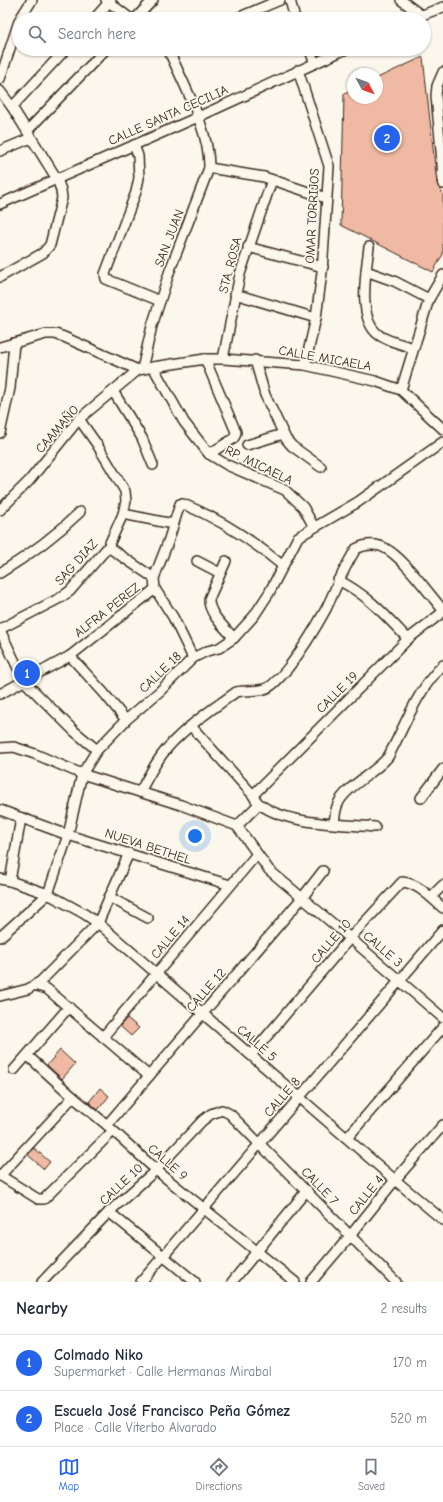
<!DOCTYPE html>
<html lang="en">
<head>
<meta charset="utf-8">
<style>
	body { margin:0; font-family:"Comic Neue",sans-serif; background:#f2f2f3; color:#1f2937 }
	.compass { position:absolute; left:347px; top:68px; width:36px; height:36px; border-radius:50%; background:#fff; box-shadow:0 1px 3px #0004; rotate:131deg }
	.you { position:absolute; left:195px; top:836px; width:14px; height:14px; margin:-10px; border:3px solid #fff; border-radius:50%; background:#1a73e8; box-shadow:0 0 0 6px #1a73e833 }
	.badge { display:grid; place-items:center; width:26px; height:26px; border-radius:50%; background:#2563eb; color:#fff; font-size:13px; font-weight:700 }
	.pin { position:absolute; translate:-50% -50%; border:2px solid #fff; box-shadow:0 1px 4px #0006 }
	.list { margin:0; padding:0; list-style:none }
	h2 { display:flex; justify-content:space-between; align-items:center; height:52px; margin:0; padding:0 16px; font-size:17px }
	h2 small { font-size:13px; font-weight:400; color:#747a83 }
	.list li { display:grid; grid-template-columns:26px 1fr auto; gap:12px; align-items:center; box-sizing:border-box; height:56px; padding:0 16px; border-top:1px solid #e0e1e3 }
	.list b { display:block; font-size:15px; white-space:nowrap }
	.list p { margin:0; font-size:13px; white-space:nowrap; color:#747a83 }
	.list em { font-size:13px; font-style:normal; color:#747a83 }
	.icon { flex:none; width:22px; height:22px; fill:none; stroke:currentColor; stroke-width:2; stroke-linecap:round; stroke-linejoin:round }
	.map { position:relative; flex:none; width:443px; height:1282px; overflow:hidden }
	.search { position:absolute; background:#fff; box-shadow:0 1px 3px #0004; left:12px; right:12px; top:12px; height:44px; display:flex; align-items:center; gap:10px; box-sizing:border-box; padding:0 14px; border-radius:22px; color:#747a83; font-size:15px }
	.sheet { height:164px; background:#fff }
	nav { display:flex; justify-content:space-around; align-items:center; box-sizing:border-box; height:56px; border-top:1px solid #e0e1e3; background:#fff; font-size:11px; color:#747a83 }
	nav a { display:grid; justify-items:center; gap:2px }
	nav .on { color:#2563eb }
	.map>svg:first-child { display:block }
	.building { fill:#efb9a3; stroke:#3b2a1e }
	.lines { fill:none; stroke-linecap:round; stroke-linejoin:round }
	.minor-casing { stroke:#3b2a1e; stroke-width:12 }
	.minor { stroke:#fbf7ec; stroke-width:9 }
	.labels { text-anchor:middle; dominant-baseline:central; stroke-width:3.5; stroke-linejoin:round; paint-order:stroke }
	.street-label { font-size:13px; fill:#3b2a1e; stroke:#fbf7ec }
</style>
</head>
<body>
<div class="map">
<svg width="443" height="1282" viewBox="0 0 443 1282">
	<rect width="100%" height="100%" fill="#fbf7ec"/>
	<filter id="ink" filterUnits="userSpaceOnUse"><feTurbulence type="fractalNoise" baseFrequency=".025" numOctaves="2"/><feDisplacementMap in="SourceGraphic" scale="8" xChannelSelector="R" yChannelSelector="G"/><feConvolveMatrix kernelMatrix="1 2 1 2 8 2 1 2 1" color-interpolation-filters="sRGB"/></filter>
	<g filter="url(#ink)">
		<!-- building -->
		<g class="building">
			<path d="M423,57l14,127 6,10v60l-10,18 -92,-47 3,-131 9,-4v8h24v-20z"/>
			<path d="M127,1018l12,10 -8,8 -11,-10z"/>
			<path d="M60,1050l15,14 -13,15 -15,-14z"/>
			<path d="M100,1088l9,8 -11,14 -9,-8z"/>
			<path d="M34,1148l16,14 -6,7 -16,-14z"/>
		</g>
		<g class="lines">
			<!-- minor casing -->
			<g class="minor-casing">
				<g id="minor">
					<path d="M106,0l25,19"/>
					<path d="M290,0l5,19"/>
					<path d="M401,0l20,15"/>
					<path d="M20,19l12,-19"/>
					<path d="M94,19l17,-19"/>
					<path d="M135,19l18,-19"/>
					<path d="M235,19l45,-19"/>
					<path d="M412,19l31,-12"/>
					<path d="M309,49l6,14"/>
					<path d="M298,70l31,96 -7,106 -6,46 -11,47"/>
					<path d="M0,79l19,-58"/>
					<path d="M0,91l12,16 45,72 4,11 1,8 -12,47 -7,8 -43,24"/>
					<path d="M12,107l54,-58"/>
					<path d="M27,131l79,-82"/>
					<path d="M134,145l4,11 1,22 -3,14 -31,82 1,5 54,22"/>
					<path d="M0,151l31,-13"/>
					<path d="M443,156l-1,6 1,22"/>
					<path d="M442,162l-6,-66 1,-10 6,-14"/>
					<path d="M209,168l55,9 62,21"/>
					<path d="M0,204l198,-87 148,-68"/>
					<path d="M248,247l75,20"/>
					<path d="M369,247c-3,24 -12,73 10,88 8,6 25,10 35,13"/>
					<path d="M366,271l28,10 35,18"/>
					<path d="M235,294l81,24"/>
					<path d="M0,347l46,-13h9l9,3 74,33"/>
					<path d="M205,359l31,73 -1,4 -2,3 -24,15"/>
					<path d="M223,359l17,-85 32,-94"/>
					<path d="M255,360l10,35 21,44 6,7 29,21"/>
					<path d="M153,367l31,55 25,32 18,11 58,25 18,17 11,20"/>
					<path d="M142,369l10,-43 18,-56 39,-102c1,-37 -26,-85 -41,-119"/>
					<path d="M401,390l28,-91 14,-24"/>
					<path d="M113,391l29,47 11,27"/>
					<path d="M0,433l10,-45 4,-45"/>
					<path d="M247,445l36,-11"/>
					<path d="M0,510l29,-29 50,-62 59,-49 15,-3 52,-8h18l82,6 70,16 26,9 42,39"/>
					<path d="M123,514l50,10"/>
					<path d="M108,547l46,31"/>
					<path d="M197,561l23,12"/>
					<path d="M226,561l-17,38c-1,14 16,29 25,39"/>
					<path d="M0,573c31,-19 54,-36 80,-61"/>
					<path d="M338,580c30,15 47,35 70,59"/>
					<path d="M0,629l60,-31 10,-7 38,-44 15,-33 3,-13 -1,-10 -29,-48 -17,-24"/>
					<path d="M0,630l24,51 50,50 23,19"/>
					<path d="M70,656l33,36 23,28"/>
					<path d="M193,658l-20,-41 -18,-28 -1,-11 14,-36 12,-38h3c37,15 69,36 100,62"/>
					<path d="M0,694l70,-38 85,-67"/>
					<path d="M191,726l62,69c2,4 4,8 8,10 27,20 81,19 114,22"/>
					<path d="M0,748l14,-1 21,7 47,20 99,31 56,21 32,44 81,68 93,80"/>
					<path d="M140,792c10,-19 21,-40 38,-55 17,-17 39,-31 58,-45 12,-3 23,1 33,-5 7,-4 14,-13 19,-19 15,-19 27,-39 38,-59 10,-21 17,-40 30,-60 7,-4 16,-5 24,-3 20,6 49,48 63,64"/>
					<path d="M253,795l155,-156 35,-27"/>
					<path d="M421,798l22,-29"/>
					<path d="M0,810l68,25 162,50"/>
					<path d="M21,818l-11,63 38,13 35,19 15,10 297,257 48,40"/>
					<path d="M334,823c1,-6 1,-13 4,-19 7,-17 37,-31 50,-47 17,-31 29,-67 55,-92"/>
					<path d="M237,826l22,-22"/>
					<path d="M0,879l10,2"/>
					<path d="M109,897l39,21"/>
					<path d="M431,897l12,-12"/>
					<path d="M0,937l48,-43 20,-59 14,-61 15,-24 29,-30 34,-29 33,-33 14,-7 12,-3 15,-10 20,-22 15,-23 29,-56 60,-35 85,-60"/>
					<path d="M34,985l13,4 102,87"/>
					<path d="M0,996l28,-7 13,-8 57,-58 31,-70"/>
					<path d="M103,1037l154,-183"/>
					<path d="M251,1055l99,-117 52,-56c16,1 29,16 41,26"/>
					<path d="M28,1056l45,41 34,28 49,45 139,112"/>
					<path d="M14,1070l55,-63"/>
					<path d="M107,1125l195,-227 21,-27"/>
					<path d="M347,1138l96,-111"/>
					<path d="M0,1176l73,-79"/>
					<path d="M1,1176l37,23h6l69,-68"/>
					<path d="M109,1212l86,70"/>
					<path d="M42,1282l67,-70 47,-42 46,-49 9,-7 11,-4 8,4 166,168"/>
					<path d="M141,1282l302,-352"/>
					<path d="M232,1282l75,-92"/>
					<path d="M311,1282l39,-46 45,-56 48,-55"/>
				</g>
			</g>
			<!-- minor -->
			<use href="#minor" class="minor"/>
		</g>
	</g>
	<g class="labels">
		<!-- street labels -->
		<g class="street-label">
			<text transform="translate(168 115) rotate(-24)">CALLE SANTA CECILIA</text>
			<text transform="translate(312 216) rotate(-87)">OMAR TORRIJOS</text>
			<text transform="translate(169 238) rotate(-69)">SAN. JUAN</text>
			<text transform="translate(230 265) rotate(-75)">STA. ROSA</text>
			<text transform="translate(325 358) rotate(10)">CALLE MICAELA</text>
			<text transform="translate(57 429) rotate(-49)">CAAMAÑO</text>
			<text transform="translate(259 465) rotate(26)">RP. MICAELA</text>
			<text transform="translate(76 562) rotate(-48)">SAG DIAZ</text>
			<text transform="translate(107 610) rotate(-38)">ALFRA PEREZ</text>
			<text transform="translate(160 672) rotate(-44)">CALLE 18</text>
			<text transform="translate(337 692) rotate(-45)">CALLE 19</text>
			<text transform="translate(148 846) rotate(18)">NUEVA BETHEL</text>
			<text transform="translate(170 937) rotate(-50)">CALLE 14</text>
			<text transform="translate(331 941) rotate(-49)">CALLE 10</text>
			<text transform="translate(383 949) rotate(41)">CALLE 3</text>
			<text transform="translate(206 990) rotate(-49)">CALLE 12</text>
			<text transform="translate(257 1043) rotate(41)">CALLE 5</text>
			<text transform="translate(282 1097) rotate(-49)">CALLE 8</text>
			<text transform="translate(168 1162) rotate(41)">CALLE 9</text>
			<text transform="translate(121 1184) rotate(-43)">CALLE 10</text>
			<text transform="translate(320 1186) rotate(46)">CALLE 7</text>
			<text transform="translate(366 1195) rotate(-51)">CALLE 4</text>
		</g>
	</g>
</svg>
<svg class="compass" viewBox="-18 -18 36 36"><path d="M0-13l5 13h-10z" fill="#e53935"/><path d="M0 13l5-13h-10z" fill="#747a83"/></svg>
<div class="you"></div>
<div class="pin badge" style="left:27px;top:673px">1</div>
<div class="pin badge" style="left:387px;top:138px">2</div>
<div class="search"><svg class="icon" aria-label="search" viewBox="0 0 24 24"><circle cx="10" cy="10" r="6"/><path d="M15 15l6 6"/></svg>Search here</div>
</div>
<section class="sheet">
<h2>Nearby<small>2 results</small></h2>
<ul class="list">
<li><span class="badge">1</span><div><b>Colmado Niko</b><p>Supermarket · Calle Hermanas Mirabal</p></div><em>170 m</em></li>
<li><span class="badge">2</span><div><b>Escuela José Francisco Peña Gómez</b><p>Place · Calle Viterbo Alvarado</p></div><em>520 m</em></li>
</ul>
</section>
<nav>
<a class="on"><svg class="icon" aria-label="map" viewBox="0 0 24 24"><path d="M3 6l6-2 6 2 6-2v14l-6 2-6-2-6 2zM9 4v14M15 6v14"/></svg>Map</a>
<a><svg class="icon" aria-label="directions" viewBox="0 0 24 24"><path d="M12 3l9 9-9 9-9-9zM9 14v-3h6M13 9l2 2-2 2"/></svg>Directions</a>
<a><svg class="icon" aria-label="saved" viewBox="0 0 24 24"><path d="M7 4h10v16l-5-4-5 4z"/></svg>Saved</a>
</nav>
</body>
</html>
